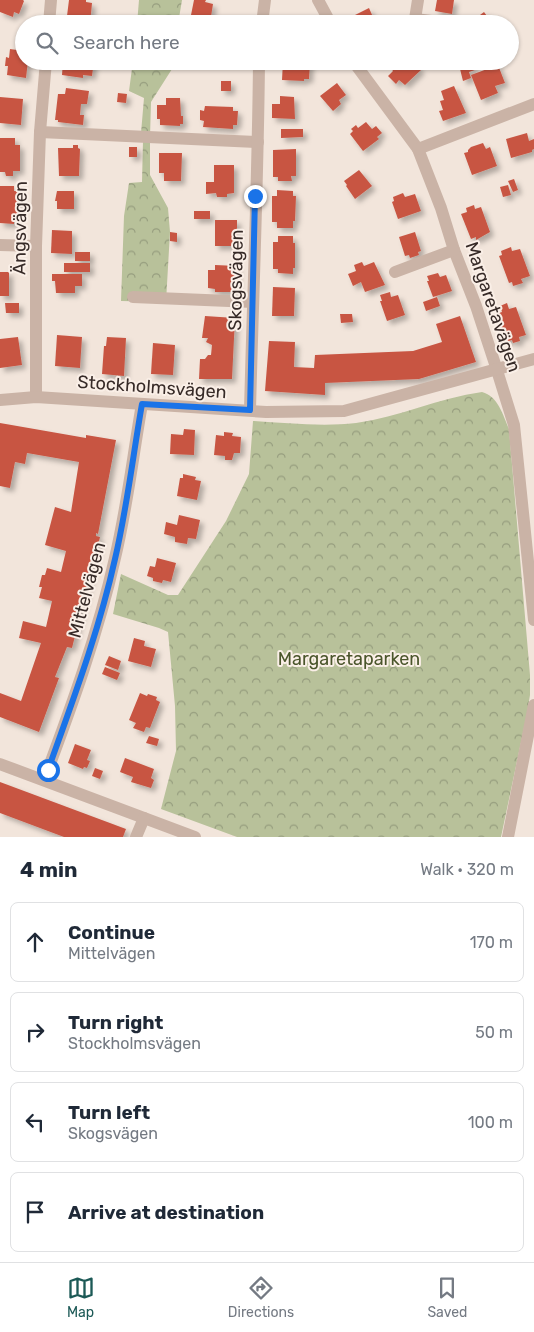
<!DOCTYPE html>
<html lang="en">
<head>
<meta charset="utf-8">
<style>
	body { margin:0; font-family:Rubik,sans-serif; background:#f2f2f3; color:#1f2937 }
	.stop { position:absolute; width:15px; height:15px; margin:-11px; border:4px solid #1a73e8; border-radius:50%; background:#fff }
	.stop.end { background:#1a73e8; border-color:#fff; box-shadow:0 1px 5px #0008 }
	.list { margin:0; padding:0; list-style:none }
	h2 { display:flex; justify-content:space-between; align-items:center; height:65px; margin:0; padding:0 20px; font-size:21px }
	h2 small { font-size:16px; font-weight:400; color:#747a83 }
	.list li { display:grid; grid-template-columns:32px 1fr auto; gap:15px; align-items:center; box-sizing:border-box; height:80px; margin:0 10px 10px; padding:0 10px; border:1px solid #e0e1e3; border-radius:8px }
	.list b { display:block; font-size:19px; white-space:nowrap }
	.list p { margin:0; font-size:16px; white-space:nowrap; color:#747a83 }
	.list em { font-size:16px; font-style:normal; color:#747a83 }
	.icon { flex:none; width:28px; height:28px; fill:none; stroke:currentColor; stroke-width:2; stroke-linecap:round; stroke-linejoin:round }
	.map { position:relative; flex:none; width:534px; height:837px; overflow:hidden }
	.search { position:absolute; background:#fff; box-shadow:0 1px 4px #0004; left:15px; right:15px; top:15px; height:55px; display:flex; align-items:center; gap:12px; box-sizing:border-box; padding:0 18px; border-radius:28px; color:#747a83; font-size:19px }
	.sheet { height:425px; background:#fff }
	nav { display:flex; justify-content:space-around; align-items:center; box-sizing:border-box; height:70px; border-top:1px solid #e0e1e3; background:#fff; font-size:14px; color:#747a83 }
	nav a { display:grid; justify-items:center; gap:2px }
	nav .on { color:#1c5956 }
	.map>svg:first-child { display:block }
	.park { fill:url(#park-crowns) }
	.building { fill:#c85543; filter:url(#shadow) }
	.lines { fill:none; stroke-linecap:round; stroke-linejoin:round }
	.minor { stroke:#cab3a6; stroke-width:12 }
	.route { stroke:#1a73e8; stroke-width:6 }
	.labels { text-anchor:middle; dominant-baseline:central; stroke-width:4; stroke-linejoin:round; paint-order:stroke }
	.street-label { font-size:18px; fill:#362a27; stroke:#faefe7 }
	.park-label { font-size:18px; fill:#4a552b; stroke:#faefe7 }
</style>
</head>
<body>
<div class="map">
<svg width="534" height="837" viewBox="0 0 534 837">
	<defs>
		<pattern id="park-crowns" width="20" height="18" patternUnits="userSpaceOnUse" patternTransform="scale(1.25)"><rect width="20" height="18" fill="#b8c19a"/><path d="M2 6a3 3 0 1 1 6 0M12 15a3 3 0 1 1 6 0" fill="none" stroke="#969d7e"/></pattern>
		<filter id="shadow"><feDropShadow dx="4" dy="4" stdDeviation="2.5" flood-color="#0004"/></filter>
	</defs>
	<rect width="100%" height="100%" fill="#f2e5db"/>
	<!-- park -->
	<g class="park">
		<path d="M139,0h43l-4,24h-41z"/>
		<path d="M133,61h40l-1,8 -21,33 -1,35v38l18,33 2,24 -4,70 -45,-1 3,-85 5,-33 13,-1 1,-41 -2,-8 3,-35 -15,-7z"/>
		<path d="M482,392c16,4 21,23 27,37l21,246v20l-3,19 -26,123h-264l-76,-28 15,-58 -1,-45 -7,-74 -9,-4 -46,-14 8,-40 47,21h10l48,-74 23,-47 4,-53c33,2 70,6 103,2 43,-6 83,-25 126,-31z"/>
	</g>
	<!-- building -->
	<g class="building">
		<path d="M0,0h23l1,1 -5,13 -5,-2 -1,5 -13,-5z"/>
		<path d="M69,0h17v2l6,1 -2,21h-24z"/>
		<path d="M194,0h12l-1,2 8,2 -3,19 -20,-3z"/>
		<path d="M437,0h17l-2,14 -17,-3z"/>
		<path d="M369,8l7,16h-22l-3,-7z"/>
		<path d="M484,12l9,12h-25z"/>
		<path d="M307,19v5h-24v-2z"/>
		<path d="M10,49l14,2v10h4l-2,17 -19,-3 1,-9h-3l1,-9 3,1z"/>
		<path d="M63,61h31l-2,15 -9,-1v3l-21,-3z"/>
		<path d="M283,61h22l-1,2h6l-1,16h-5v2l-22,-1z"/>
		<path d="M397,61h16l8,9 -16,15 -6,-5 -3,4 -8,-8 5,-5 -2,-3z"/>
		<path d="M473,65l2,5 -6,2 2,6 -8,3 -3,-12z"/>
		<path d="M498,65l7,18 -10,3 3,7 -17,7 -10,-25z"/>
		<rect x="221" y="81" width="10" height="10"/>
		<path d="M337,83l9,12 -7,5 2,4 -8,7 -13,-15z"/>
		<path d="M454,86l12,27 -23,8 -4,-10 4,-1 -3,-9 4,-1 -3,-9z"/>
		<path d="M66,88l23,3 -2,13h-6l-1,11h4l-1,10 -25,-3v-2h-3l3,-26h7z"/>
		<path d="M118,93l9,1 -1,9 -9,-1z"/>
		<path d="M280,96l14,1 1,22 -23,-1v-14h8z"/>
		<path d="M0,97l23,2 -2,26 -21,-2z"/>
		<path d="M166,98h14l1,18h2v8h-3v2l-20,-1v-6h-3v-14h9z"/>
		<path d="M205,106l28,1v4h5l-1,14h-4v4l-30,-2 1,-6 -4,-1v-10l4,1z"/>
		<path d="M366,122l6,7 4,-3 6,7 -5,4 2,2 -16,12 -13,-17 3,-3 -2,-2 5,-4 2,3z"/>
		<path d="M281,129h22v8l-22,1z"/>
		<path d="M527,133l2,8 5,-2v10l-2,1v2l-21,6 -5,-19z"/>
		<path d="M0,138h15v7h5v26h-7v5h-7l-1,-4h-5z"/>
		<path d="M483,143l3,6 4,-2 7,19 -25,9 -8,-22 4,-1v-2l3,-3z"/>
		<path d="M73,145h5v3l2,1 -1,27h-20l-1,-28h15z"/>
		<rect x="129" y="147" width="8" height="10"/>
		<path d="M296,149v27h-5l1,5h-14v-4h-5v-27z"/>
		<path d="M159,153h23l-1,28h-17v-8h-5z"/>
		<path d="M214,165h20v28l-7,1v3h-10l-1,-4 -10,1v-12h8z"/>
		<path d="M359,170l13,16 -17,13 -9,-13 1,-1 -3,-4z"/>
		<path d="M514,179l4,11 -5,2 -5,-11z"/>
		<path d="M508,185l3,10 -8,2 -3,-10z"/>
		<path d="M0,186h14v5h5l-1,27h-4v6l-14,-1z"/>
		<path d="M277,190l16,1v5h3l-1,25h-2v7h-16v-6h-5v-26h5z"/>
		<path d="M57,191h17v18h-17v-8h-2z"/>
		<path d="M403,193l2,4 10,-3 6,17 -23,8 -6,-17 2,-1 -1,-4z"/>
		<path d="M474,205l1,4 6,-2 9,25 -14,8v-3l-5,2 -10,-25 6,-2 -1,-4z"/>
		<rect x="194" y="211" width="16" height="8"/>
		<rect x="215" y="220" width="22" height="26"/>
		<path d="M52,230l20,1v23l-21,-1z"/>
		<path d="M170,232l7,1v9l-7,-1z"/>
		<path d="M415,232l6,19 -3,1 1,3 -9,3 -1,-3 -4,1 -6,-19z"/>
		<path d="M278,236h15v7h2v25h-2v6l-15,-1v-4h-5v-27h5z"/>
		<path d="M511,247l1,4 8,-2 10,27 -9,3 2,4 -10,3 -1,-4 -3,1 -10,-27 3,-1 -1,-4z"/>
		<rect x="75" y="252" width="15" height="9"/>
		<path d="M362,262l2,4 10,-4 11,23 -20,7 -4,-10 -8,4 -5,-12 8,-3 -2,-6z"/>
		<rect x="64" y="263" width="26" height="9"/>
		<path d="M215,265l22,1v26h-22v-3l-7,-1v-18h7z"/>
		<rect x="0" y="272" width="9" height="24"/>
		<path d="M438,273l2,4 6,-2 6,16 -19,6 -6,-16h2l-2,-5z"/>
		<path d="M52,274h30v12h-7v7h-19l-1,-12h-3z"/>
		<path d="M273,287l22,1 -1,28h-22z"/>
		<path d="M390,292l1,5 7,-2 7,20 -18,6 -7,-20h2l-2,-6z"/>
		<path d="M437,297l3,9 -14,5 -3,-9z"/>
		<path d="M5,303h14v10h-13z"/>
		<path d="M507,303l2,6 7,-2 10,28 -7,2 1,4 -7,2 -1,-3 -7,2 -9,-28 6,-2 -2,-6z"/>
		<path d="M340,314h12l1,8 -12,1z"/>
		<path d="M205,316l30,2 -3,61h-33l1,-20h5l3,-4h3l1,-10 -6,-3 2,-4h-6z"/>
		<path d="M460,316l16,46 -57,17 -94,4v12l-60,-4 4,-50 26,1 -1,25 20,1 1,-13 98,-4 29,-9 -6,-18z"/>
		<path d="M57,335l25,2 -2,31 -25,-2z"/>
		<path d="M18,337l4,28 -22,3v-29z"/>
		<path d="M107,337l19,1 -2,38 -22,-2 2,-28h2z"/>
		<path d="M153,343l22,2 -2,30 -22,-1z"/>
		<path d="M0,423l86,15v-3l30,5 -18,94 -2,-1v3l4,1 -28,111 -5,-1 -12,30 4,1 -20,54 -39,-15v-24l21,8 20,-58 -22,-5 4,-17 23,6 6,-26 -13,-3 3,-11h-3l3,-12h3l2,-7 14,4 5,-21 -21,-6 10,-38 16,5 8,-50 -52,-9 -2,11 -10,-2 -5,26 -10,-2z"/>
		<path d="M184,429l11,1 -1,25 -24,-1 1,-20 12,1z"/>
		<path d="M224,432l9,1 -1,3 9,1 -1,16h-6l-2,7h-7v-4l-11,-1 2,-20 8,1z"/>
		<path d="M183,474l13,3 -1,3 6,1 -4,19 -20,-4 3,-18h3z"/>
		<path d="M179,515l21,5 -4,19 -8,-1 -1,6 -12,-2v-5l-11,-3 2,-12 11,3z"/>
		<path d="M157,558l19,5 -5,19 -8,-2 -1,3 -9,-2v-3l-6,-2 3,-10 5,1z"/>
		<path d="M134,638l11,3 -1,5 12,3 -5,18 -23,-6z"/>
		<path d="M109,656l12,5 -3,9 -13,-5z"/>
		<path d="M105,667l15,6 -3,7 -15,-6z"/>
		<path d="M140,693l7,3 1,-2 9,3 -1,3 4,2 -10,26 -4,-1 -2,5 -11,-4 3,-5 -7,-3z"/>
		<path d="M149,736l10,3 -2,7 -11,-3z"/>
		<path d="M75,744l16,6 -4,10 3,1 -3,7 -3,-1 -1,2 -15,-6z"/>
		<path d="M125,758l29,11 -3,9 3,2 -3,8 -20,-6 2,-5 -13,-5z"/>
		<path d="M95,768l8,3 -3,8 -8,-3z"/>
		<path d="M0,782l126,47 -3,8h-59l-64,-24z"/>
	</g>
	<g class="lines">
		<!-- minor -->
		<g class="minor">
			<path d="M318,0l13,24"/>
			<path d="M415,19l40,5"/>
			<path d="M49,24l2,-24"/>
			<path d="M262,24l3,-24"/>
			<path d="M410,24l5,-5 3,-19"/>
			<path d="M353,61l65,88 23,59 13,42 22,56 19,58 19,61 20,195"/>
			<path d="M40,132l218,10"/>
			<path d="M418,149l116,-45"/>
			<path d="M0,245l36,1"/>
			<path d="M395,272l59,-22"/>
			<path d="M133,297l120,5"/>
			<path d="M36,397v-151l4,-114 6,-71"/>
			<path d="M0,400l36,-3 230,15 78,-1 190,-52"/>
			<path d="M250,410c3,-116 8,-232 9,-349"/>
			<path d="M0,764l195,73"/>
			<path d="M44,780c27,-72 54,-146 71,-222 12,-50 18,-103 27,-154"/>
			<path d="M136,837l8,-19"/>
			<path d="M508,837l26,-132"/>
		</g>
	</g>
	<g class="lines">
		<!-- route -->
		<path class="route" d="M48,770c25,-70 51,-139 67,-211 12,-51 18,-104 27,-155l108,6 5,-214"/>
	</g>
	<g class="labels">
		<!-- street labels -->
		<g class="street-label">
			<text transform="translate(20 228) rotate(-89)">Ängsvägen</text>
			<text transform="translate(236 280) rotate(-89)">Skogsvägen</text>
			<text transform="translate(493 307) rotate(71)">Margaretavägen</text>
			<text transform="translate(152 387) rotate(4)">Stockholmsvägen</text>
			<text transform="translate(87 590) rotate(-75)">Mittelvägen</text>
		</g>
		<!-- park labels -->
		<g class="park-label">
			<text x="349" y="659">Margaretaparken</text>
		</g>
	</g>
</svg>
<div class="stop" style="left:48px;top:770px"></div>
<div class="stop end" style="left:255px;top:196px"></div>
<div class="search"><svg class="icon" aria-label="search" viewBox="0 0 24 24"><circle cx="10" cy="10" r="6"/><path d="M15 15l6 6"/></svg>Search here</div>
</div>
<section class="sheet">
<h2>4 min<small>Walk · 320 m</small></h2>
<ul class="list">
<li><svg class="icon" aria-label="ahead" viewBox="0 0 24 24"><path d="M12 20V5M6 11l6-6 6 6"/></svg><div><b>Continue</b><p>Mittelvägen</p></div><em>170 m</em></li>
<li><svg class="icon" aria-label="right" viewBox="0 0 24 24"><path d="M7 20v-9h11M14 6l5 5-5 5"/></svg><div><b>Turn right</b><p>Stockholmsvägen</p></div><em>50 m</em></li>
<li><svg class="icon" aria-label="left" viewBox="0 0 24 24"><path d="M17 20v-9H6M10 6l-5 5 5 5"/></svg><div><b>Turn left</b><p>Skogsvägen</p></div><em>100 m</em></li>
<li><svg class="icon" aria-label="arrive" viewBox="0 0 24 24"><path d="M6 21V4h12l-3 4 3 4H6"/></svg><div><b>Arrive at destination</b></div></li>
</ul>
</section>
<nav>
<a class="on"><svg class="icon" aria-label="map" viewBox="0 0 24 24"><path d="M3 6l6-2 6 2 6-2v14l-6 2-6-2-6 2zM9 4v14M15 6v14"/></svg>Map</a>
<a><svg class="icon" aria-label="directions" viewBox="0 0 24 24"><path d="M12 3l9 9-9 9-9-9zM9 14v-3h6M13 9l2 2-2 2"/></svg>Directions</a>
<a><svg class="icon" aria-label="saved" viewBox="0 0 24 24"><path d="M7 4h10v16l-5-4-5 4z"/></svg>Saved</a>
</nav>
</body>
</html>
